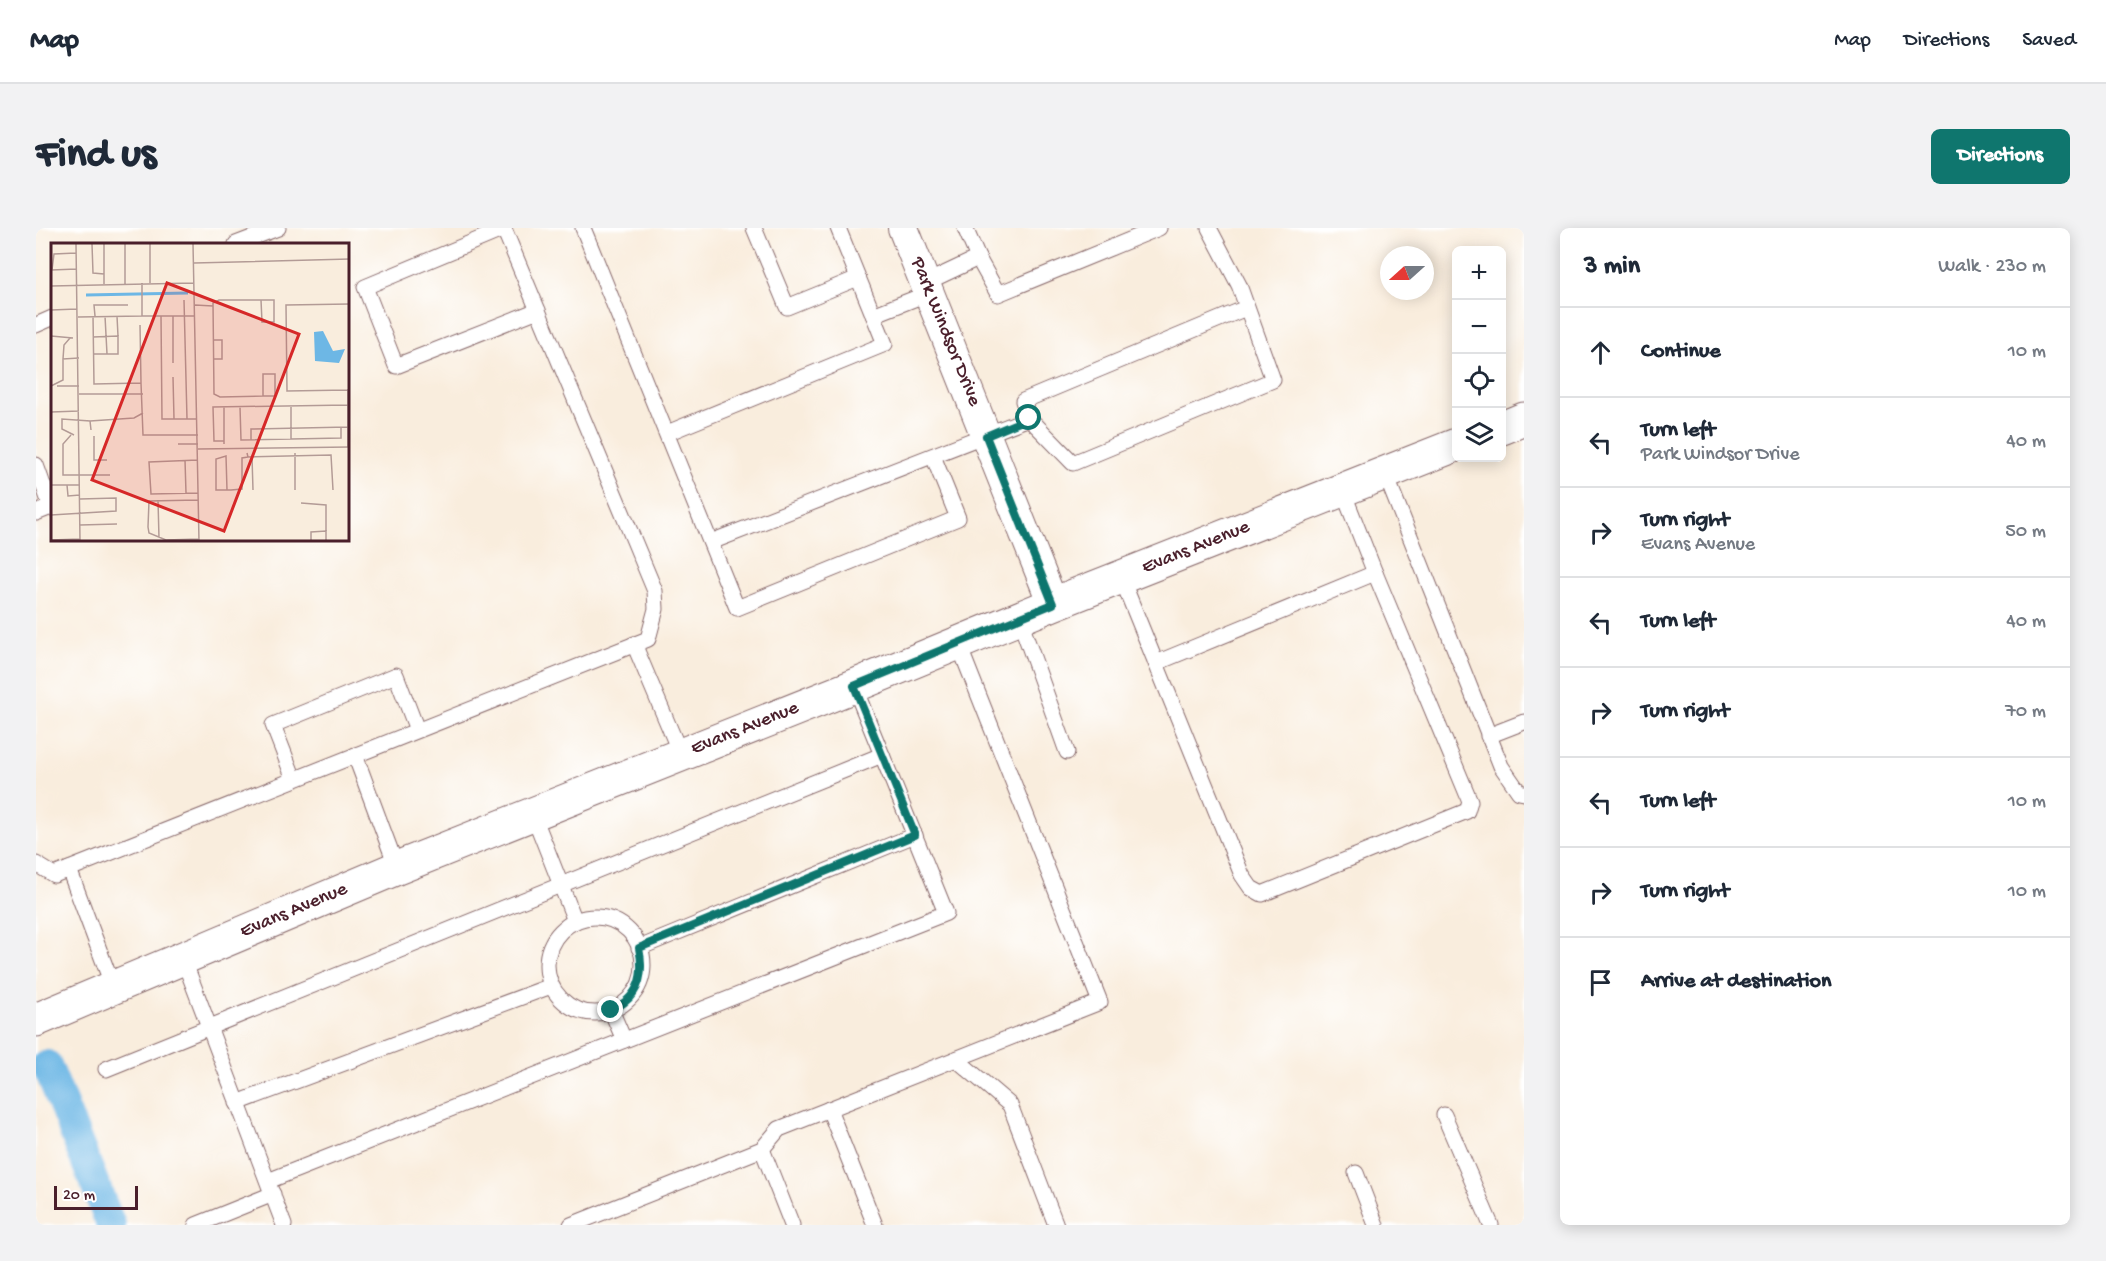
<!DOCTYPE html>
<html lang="en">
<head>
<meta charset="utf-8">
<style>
	body { margin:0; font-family:"Gochi Hand",sans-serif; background:#f2f2f3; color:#1f2937 }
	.controls { position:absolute; right:18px; top:18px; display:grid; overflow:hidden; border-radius:9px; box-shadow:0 3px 15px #0003 }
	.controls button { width:54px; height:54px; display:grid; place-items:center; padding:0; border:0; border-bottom:2px solid #e0e1e3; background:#fff; color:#1f2937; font:30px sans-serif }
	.compass { position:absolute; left:1344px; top:18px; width:54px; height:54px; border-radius:50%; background:#fff; box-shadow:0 3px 15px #0003; rotate:249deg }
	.scale { position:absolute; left:18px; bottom:15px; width:84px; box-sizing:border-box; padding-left:6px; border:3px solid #4a1f2b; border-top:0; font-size:16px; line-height:21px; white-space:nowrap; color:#4a1f2b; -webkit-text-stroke:4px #fff; paint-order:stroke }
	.stop { position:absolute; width:18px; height:18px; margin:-14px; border:4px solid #0f766e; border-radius:50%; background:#fff }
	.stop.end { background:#0f766e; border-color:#fff; box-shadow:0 2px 6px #0008 }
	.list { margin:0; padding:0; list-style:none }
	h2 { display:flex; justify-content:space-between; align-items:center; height:78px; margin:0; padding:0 24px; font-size:26px }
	h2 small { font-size:20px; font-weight:400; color:#747a83 }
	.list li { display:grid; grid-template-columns:39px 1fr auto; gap:18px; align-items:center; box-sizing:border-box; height:90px; padding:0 24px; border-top:2px solid #e0e1e3 }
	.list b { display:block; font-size:22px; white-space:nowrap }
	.list p { margin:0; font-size:20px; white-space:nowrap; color:#747a83 }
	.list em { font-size:20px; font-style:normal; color:#747a83 }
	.icon { flex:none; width:33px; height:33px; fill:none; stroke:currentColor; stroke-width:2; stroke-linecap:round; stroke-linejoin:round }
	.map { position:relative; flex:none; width:1488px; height:997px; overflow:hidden; border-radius:9px }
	header { display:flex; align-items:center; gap:36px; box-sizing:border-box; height:84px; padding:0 30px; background:#fff; border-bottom:2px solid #e0e1e3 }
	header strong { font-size:28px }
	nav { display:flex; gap:33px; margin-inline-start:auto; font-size:21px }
	.intro { display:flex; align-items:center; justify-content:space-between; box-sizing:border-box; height:144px; padding:0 36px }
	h1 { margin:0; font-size:42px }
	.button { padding:15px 27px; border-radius:9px; background:#0f766e; color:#fff; font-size:21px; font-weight:700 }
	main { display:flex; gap:36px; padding:0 36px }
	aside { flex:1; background:#fff; border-radius:9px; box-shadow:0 3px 15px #0003 }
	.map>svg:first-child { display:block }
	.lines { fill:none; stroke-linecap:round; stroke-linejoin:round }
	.canal { stroke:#6db7e5; stroke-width:30 }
	.service-casing { stroke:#876769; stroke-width:17 }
	.minor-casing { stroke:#876769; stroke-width:32 }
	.tertiary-casing { stroke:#876769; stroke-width:35 }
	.service { stroke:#fff; stroke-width:15 }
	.minor { stroke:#fff; stroke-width:30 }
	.tertiary { stroke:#fff; stroke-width:33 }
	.route { stroke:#0f766e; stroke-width:8 }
	.labels { text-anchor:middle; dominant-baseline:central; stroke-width:4.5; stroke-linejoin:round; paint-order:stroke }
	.street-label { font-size:20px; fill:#4a1f2b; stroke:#fff }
	.inset-river { fill:none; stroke:#6db7e5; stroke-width:3 }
	.inset-road { fill:none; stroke:#b39b96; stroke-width:1.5 }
	.view { fill:#d62828; fill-opacity:0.15; stroke:#d62828; stroke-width:3 }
	.inset-edge { fill:none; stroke:#4a1f2b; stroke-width:3 }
</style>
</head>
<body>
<header>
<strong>Map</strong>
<nav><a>Map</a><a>Directions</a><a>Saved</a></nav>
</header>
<div class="intro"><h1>Find us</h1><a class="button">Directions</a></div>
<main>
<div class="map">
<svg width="1488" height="997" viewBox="0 0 1488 997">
	<rect width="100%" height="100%" fill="#fff"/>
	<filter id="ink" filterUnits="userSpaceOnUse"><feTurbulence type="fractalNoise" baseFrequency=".0167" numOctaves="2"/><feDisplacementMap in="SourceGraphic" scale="12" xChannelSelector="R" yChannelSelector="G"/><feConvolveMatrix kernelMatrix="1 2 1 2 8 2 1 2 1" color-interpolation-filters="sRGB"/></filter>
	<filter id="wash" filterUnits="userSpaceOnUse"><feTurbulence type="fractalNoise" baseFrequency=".008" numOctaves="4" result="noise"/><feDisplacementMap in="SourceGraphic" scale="24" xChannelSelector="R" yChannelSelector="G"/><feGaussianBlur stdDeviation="1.35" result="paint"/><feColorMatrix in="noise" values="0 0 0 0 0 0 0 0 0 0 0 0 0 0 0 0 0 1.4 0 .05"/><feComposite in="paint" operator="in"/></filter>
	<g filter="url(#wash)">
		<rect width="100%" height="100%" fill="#f9eddd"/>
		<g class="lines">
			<!-- canal -->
			<path class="canal" d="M11,837l64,160"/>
		</g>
	</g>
	<g filter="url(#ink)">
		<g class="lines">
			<!-- service casing -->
			<g class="service-casing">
				<g id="service">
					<path d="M547,0l154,380 221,-90 -25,-62"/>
					<path d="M718,0l33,79 71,-29"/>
					<path d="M1173,0l30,57 34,95 -200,83 -44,-45 -6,-17 223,-93"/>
					<path d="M200,16l42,-16"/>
					<path d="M942,30l20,36 161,-66"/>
					<path d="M889,55l53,-25 -13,-30"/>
					<path d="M837,87l56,-22"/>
					<path d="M0,97l16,-7"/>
					<path d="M631,205l218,-89 -47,-116"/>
					<path d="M0,237l15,42 -15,6"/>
					<path d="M1349,245l116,293 18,26 5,1"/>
					<path d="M675,314l318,-124"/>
					<path d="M1085,349l121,298 9,13 11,6 205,-83 3,-10 -95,-228 -33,-84"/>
					<path d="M983,390l48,134"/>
					<path d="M598,416l47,111"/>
					<path d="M1120,435l219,-90"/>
					<path d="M1452,508l36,-14"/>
					<path d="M319,527l42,113"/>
					<path d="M258,551l-21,-54 123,-50 21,55"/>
					<path d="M497,586l42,107"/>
					<path d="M0,636l18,11 594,-236 8,-30 -1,-18 -151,-362 -139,58 31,79 142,-56"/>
					<path d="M33,641l44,118"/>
					<circle cx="559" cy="737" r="48"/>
					<path d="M603,720l276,-113"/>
					<path d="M147,730l101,267"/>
					<path d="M575,782l13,30"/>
					<path d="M920,831l54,46 46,120"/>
					<path d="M70,841l776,-314 -28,-69"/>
					<path d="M201,875l314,-117"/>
					<path d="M793,881l46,116"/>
					<path d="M1408,887l47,110"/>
					<path d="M726,921l17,-20 321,-127 -142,-359"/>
					<path d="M1320,945l20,52"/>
					<path d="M232,953l678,-268 -64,-158"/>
					<path d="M160,997l77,-31"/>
					<path d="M535,997l191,-76 30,76"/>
				</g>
			</g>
			<!-- minor casing -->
			<g class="minor-casing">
				<path id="minor" d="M867,0l150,376"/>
			</g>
			<!-- tertiary casing -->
			<g class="tertiary-casing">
				<g id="tertiary">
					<path d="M1466,200l22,-9"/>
					<path d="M0,792l361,-152 457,-182 199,-82 403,-159"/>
				</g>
			</g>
			<!-- service -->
			<use href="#service" class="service"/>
			<!-- minor -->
			<use href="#minor" class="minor"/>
			<!-- tertiary -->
			<use href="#tertiary" class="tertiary"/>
		</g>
	</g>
	<g class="lines" filter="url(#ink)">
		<!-- route -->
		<path class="route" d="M575,782c28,-12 34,-34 28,-62l276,-113 -61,-149 199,-82 -67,-168 43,-18"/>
	</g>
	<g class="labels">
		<!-- street labels -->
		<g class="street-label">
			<text transform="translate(909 104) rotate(68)">Park Windsor Drive</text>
			<text transform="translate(1160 320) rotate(-22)">Evans Avenue</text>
			<text transform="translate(709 501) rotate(-22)">Evans Avenue</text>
			<text transform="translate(258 683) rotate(-23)">Evans Avenue</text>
		</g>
	</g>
	<!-- overview -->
	<g transform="translate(15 15)">
		<rect width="298" height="298" fill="#f9eddd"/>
		<path d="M272,88l10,20 12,-2 -6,14 -24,-2 -1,-29z" fill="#6db7e5"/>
		<path class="inset-river" d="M35,52l102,-2"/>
		<path class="inset-road" d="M25,1l4,297M41,1l1,29 11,1M53,1v40M74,1v40M99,1v39M142,1l6,297M143,20l156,-4M0,27l26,-1M1,27l2,-16 22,-1M0,43l143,-3M133,57l3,119h10M210,57l1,22h12v-22h-55l-6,3 1,91 6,3 43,-1h12v-22h-12v22M144,62l18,1M0,67l26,-1M42,73l1,68 47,-1 -1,-58M44,73l-1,-11h34M54,73l2,38M66,73l1,20M91,73h53M110,73l1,103h25M27,74l64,-1v-33M0,93l22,2M42,94l25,-1v18h-25M19,95l-6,7 -1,14 16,-1M162,97h9v19h-8M122,120v-47M122,134l1,42M90,140l2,52h55M0,143l12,-6v-21M6,143h22M297,146v58M297,147l-61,1 -1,-86 64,-1M28,151h64M240,163v34M173,164v37M189,164l1,33 100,-2v-11M0,169l28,-1M39,178l44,-3 9,-5M20,192l-8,9v31h47M23,192l-12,-6v-10l28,2 1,9M43,193v24h13M200,197v-11l97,-2M173,198h-10l-1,-34 135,-2M127,201h20M147,206l152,-2M196,210l1,4 83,-2 2,35M244,210v37M201,214l1,33M134,217l1,33M147,217l-49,2 2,32 47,-1M0,242h29M16,242l1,11 12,-1M176,247l-1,-34 -10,3v31h15l11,-1v-31l6,-1M107,257l1,38M147,257l-49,1 -1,26 1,6 17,7 33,-1M250,260l25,2v26M0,272l65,-4v-13l-36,1M29,282l37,-1M0,297l29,-1M260,298v-9l15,-1v10"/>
		<path class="view" d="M116,40l132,51 -75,197 -132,-51z"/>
		<rect width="298" height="298" class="inset-edge"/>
	</g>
</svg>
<div class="controls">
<button>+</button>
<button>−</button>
<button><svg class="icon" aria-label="locate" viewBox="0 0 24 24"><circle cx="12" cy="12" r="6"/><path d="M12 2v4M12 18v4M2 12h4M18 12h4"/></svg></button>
<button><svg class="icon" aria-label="layers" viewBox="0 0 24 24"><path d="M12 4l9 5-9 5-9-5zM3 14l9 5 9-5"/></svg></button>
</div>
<svg class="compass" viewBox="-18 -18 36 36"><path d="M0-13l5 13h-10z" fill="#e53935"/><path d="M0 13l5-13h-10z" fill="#747a83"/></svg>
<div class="scale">20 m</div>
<div class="stop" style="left:993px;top:190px"></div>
<div class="stop end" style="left:575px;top:782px"></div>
</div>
<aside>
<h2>3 min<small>Walk · 230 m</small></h2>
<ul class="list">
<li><svg class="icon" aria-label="ahead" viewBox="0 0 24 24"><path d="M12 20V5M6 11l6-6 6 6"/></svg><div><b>Continue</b></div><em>10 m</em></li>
<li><svg class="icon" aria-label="left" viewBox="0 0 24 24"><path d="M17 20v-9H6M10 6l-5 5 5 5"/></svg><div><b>Turn left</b><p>Park Windsor Drive</p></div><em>40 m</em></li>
<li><svg class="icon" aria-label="right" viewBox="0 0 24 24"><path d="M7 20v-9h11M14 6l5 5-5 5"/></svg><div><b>Turn right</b><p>Evans Avenue</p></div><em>50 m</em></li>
<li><svg class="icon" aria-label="left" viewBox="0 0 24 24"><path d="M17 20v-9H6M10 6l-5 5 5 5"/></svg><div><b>Turn left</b></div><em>40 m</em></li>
<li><svg class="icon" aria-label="right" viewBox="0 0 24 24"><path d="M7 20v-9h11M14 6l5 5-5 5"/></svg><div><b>Turn right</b></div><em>70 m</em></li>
<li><svg class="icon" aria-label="left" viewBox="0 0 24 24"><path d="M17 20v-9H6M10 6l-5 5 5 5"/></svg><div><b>Turn left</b></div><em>10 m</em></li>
<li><svg class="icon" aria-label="right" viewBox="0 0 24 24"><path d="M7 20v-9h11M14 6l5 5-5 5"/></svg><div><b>Turn right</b></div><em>10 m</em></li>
<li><svg class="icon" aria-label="arrive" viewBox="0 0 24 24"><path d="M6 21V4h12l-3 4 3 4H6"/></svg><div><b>Arrive at destination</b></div></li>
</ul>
</aside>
</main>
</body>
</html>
